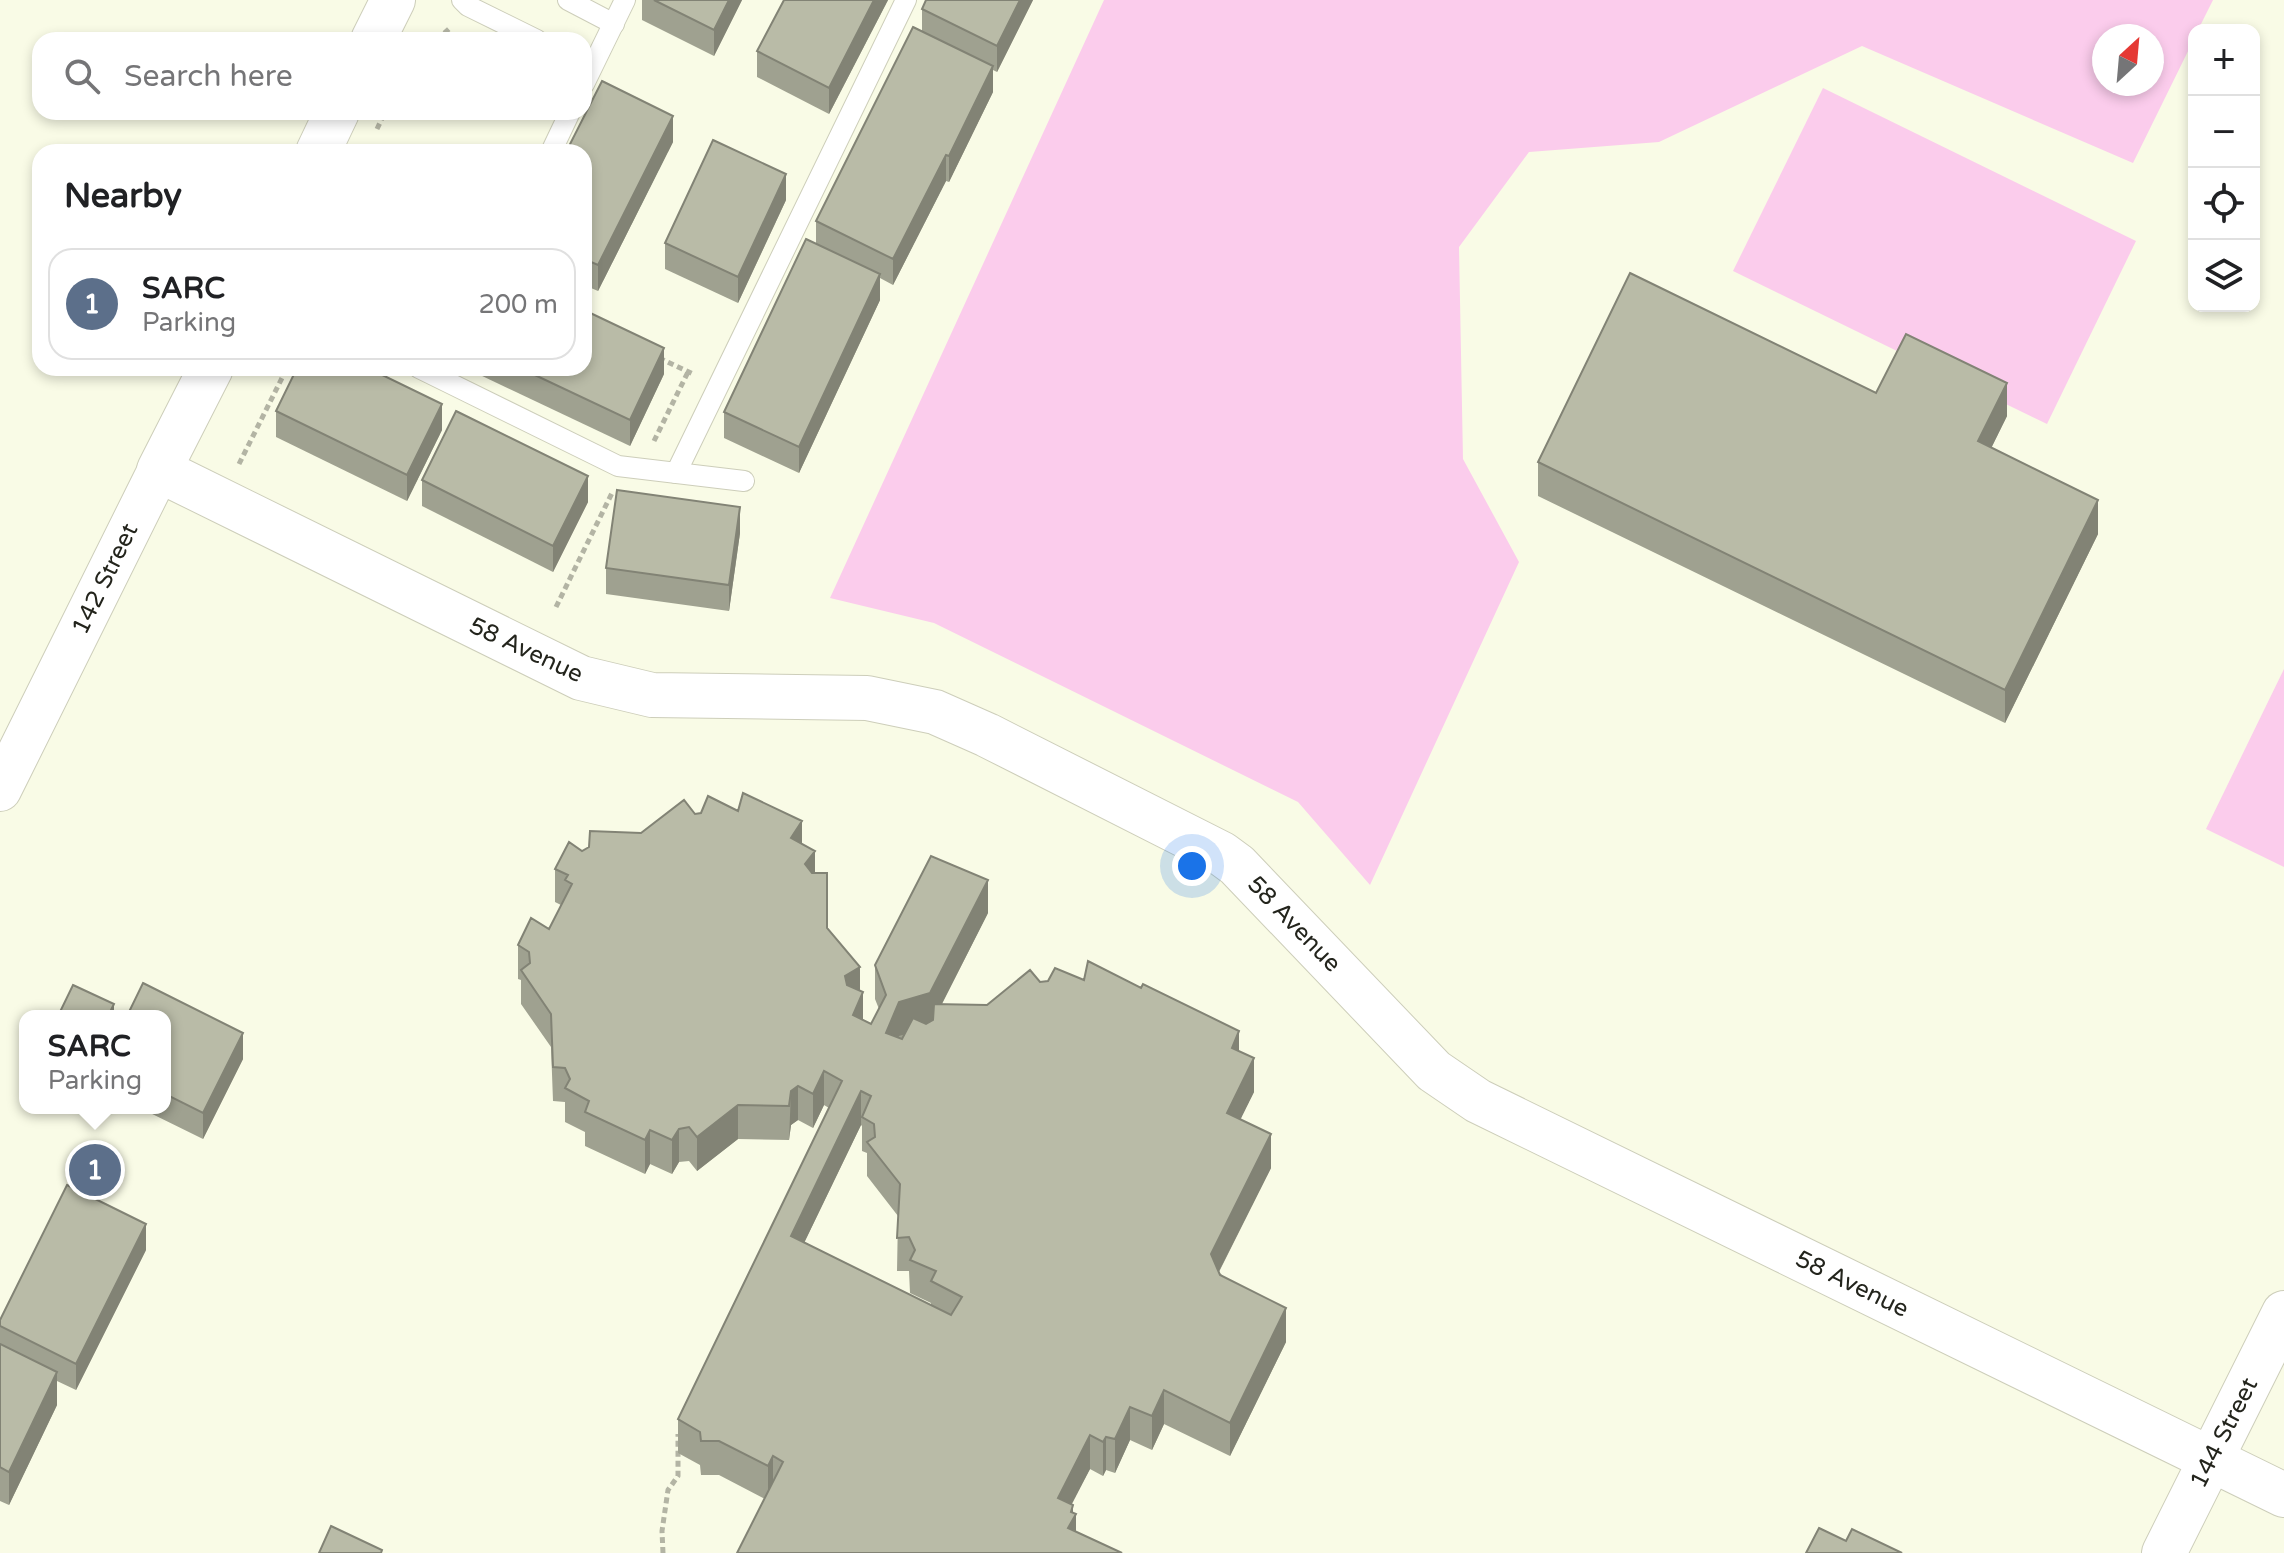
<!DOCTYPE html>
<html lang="en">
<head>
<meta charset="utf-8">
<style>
	body { margin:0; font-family:"Varela Round",sans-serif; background:#f6f6f6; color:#202124 }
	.controls { position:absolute; right:24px; top:24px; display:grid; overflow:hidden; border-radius:16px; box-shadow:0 4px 12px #0003 }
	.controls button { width:72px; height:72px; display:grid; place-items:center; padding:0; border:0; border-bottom:2px solid #e0e0e0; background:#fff; color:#202124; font:40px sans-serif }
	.compass { position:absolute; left:2092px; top:24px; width:72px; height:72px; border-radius:50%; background:#fff; box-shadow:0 4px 12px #0003; rotate:26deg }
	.you { position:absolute; left:1192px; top:866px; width:28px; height:28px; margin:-20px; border:6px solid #fff; border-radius:50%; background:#1a73e8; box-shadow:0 0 0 12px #1a73e833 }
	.badge { display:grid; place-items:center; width:52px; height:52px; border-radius:50%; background:#2563eb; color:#fff; font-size:26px; font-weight:700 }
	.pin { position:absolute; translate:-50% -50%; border:4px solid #fff; box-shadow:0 2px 8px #0006 }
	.popup { position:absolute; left:19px; top:1010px; width:152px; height:104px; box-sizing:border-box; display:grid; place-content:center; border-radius:16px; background:#fff; filter:drop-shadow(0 2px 6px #0005); font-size:26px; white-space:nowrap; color:#757577 }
	.popup b { font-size:30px; color:#202124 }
	.popup::after { content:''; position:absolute; left:50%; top:100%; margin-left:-16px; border:16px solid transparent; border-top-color:#fff }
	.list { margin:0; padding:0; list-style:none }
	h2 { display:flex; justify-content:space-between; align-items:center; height:104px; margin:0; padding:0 32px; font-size:34px }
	h2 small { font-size:26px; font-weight:400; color:#757577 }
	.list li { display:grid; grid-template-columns:52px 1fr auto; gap:24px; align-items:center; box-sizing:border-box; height:112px; margin:0 16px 16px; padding:0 16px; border:2px solid #e0e0e0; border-radius:24px }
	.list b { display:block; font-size:30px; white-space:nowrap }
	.list p { margin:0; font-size:26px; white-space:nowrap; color:#757577 }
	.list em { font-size:26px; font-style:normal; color:#757577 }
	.icon { flex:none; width:44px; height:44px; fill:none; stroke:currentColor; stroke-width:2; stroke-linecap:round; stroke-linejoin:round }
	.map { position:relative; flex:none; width:2284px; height:1553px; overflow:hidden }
	.search { position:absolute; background:#fff; box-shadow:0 4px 12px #0003; left:32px; top:32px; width:560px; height:88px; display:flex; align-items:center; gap:20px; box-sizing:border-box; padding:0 28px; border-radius:24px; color:#757577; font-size:30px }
	.panel { position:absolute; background:#fff; box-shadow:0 4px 12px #0003; left:32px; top:144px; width:560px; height:232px; border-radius:24px }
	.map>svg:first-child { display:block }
	.green { fill:#fbccec; fill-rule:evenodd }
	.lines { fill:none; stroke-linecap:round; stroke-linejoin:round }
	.service-casing { stroke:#cdceba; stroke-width:22 }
	.minor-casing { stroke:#cdceba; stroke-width:44 }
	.tertiary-casing { stroke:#cdceba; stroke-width:46 }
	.secondary-casing { stroke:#cdceba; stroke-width:46 }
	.path { stroke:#b3b4a4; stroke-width:5; stroke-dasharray:6 4; stroke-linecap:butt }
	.service { stroke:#fff; stroke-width:20 }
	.minor { stroke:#fff; stroke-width:42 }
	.tertiary { stroke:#fff; stroke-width:44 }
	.secondary { stroke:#fff; stroke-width:44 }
	.wall { fill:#9fa190; fill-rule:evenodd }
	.shaded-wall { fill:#828375 }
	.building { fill:#b9bba7; stroke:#828375; stroke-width:2; fill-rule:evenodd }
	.labels { text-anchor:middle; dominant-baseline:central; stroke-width:6; stroke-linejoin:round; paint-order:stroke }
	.street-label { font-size:24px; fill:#23241c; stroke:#fff }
</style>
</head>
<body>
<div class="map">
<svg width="2284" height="1553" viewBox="0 0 2284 1553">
	<rect width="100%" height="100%" fill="#f9fbe6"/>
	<!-- green -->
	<g class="green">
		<path d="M1104,0h1109l-15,30h-4v9l-61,124 -271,-117 -203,96 -130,10 -70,95 4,212 56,103 -149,323 -72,-83 -364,-179 -104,-25zM2152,36v48h-48v-48z"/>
		<path d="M1823,88l313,153 -89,183 -314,-153z"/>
		<path d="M2284,669v198l-78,-38z"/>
	</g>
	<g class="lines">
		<!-- service casing -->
		<g class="service-casing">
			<g id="service">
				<path d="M462,0l6,6 69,34"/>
				<path d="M568,0l46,24"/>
				<path d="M584,84l41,-84"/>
				<path d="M551,152l19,-40"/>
				<path d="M419,368l199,98 126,15"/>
				<path d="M676,473l230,-473"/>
			</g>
		</g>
		<!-- minor casing -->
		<g class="minor-casing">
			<path id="minor" d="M0,790l159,-320"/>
		</g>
		<!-- tertiary casing -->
		<g class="tertiary-casing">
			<g id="tertiary">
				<path d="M373,40l20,-40"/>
				<path d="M318,152l19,-40"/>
				<path d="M211,368l-52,102 422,208 71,17 215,3 68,14 52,23 235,119 15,11 197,206 44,30 806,394"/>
			</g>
		</g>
		<!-- secondary casing -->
		<g class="secondary-casing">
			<path id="secondary" d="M2164,1553l120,-240"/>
		</g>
		<!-- path -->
		<g class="path">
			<path d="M437,40l14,-13"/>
			<path d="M377,129l8,-17"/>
			<path d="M659,358l34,16"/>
			<path d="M654,441l34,-69"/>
			<path d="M239,464l48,-96"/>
			<path d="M556,607l56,-114"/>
			<path d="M663,1553l-1,-22 6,-41 10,-14v-42"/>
		</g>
		<!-- service -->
		<use href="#service" class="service"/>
		<!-- minor -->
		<use href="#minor" class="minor"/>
		<!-- tertiary -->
		<use href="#tertiary" class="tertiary"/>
		<!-- secondary -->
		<use href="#secondary" class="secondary"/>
	</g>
	<!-- wall -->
	<g class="wall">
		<path d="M642,0h100l-28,56 -72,-36z"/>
		<path d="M784,0h104l-59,114 -72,-37v-26z"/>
		<path d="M1033,0l-36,72 -4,-2v22l-44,90 -3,-1 -53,104 -13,-7v22l-81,173 -75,-35v-26l92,-168v-23l106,-190v-22z"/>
		<path d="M673,142l-75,149 -14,-6v-133z"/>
		<path d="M786,200l-48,103 -73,-34v-26z"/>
		<path d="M478,368h106l80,6 -34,72 -152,-72z"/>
		<path d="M1876,393l131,23 -16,32 107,86 -93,189 -467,-227v-34z"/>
		<path d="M276,411l166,19 -35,71 -131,-64z"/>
		<path d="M422,480l166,22 -35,70 -131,-66z"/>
		<path d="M740,533l-11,78 -123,-17v-26z"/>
		<path d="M695,814l107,30 13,29 12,55 33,62 3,30 8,4 8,-15 -4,-10v-34l113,-52 -46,91 45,1 53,-23 199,69 15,41 -14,27 31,49 -52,104 67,70 -56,114 -66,-32 -12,26 -22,-10 -15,33 -9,-3 -3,6 -13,-7 -19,35 -306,-5 -46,-24h-18l-1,-10 -22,-12v-34l151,-311 -5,-3 -11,23 -15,-8 -7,5 -2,15 -51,-1 -41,32 -8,-10 -10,1 -7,12 -22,-10 -5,10 -60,-28v-14l-20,-10v-20l-12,-1 -2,-54 -30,-43v-24l-3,-1v-34l31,-16 12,-24 -6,-3v-33l27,-18 59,-18zM861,1125l1,1v25l5,2v23l31,40 -1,55h12l1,22 21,10v3l-127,-63z"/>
		<path d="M165,1016l78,43 -40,80 -63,-31h25z"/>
		<path d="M146,1250l-70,140 -19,-9v24l-48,100 -9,-4v-181z"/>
	</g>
	<!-- shaded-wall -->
	<g class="shaded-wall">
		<path d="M729,0h13l-28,56v-26z"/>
		<path d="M874,0h14l-59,114v-26z"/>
		<path d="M1020,0h13l-36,72v-26z"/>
		<path d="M993,66v26l-44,90v-26z"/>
		<path d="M673,116v26l-75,149v-26z"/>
		<path d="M946,155v26l-53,104v-26z"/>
		<path d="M786,174v26l-48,103v-26z"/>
		<path d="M880,274v26l-81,173v-26z"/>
		<path d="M664,348v26l-34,72v-26z"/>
		<path d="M2007,383v33l-29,59v-34z"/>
		<path d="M442,404v26l-35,71v-26z"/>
		<path d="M588,476v26l-35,70v-26z"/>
		<path d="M2098,500v34l-93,189v-33z"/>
		<path d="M740,507v26l-11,78v-26z"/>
		<path d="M802,821v34l-11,-17z"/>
		<path d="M815,851v33l-10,-20z"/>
		<path d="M988,880v33l-58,114 -31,9 -13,30v-33l13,-31z"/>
		<path d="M860,967v31l3,-6v33l-10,-10 -8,-5v-34z"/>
		<path d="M114,1004v12h-6z"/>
		<path d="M1239,1031v34l-7,-17z"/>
		<path d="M243,1033v26l-40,80v-26z"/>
		<path d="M1254,1058v34l-27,55v-34z"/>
		<path d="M824,1071v34l-11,23v-34z"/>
		<path d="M798,1086v34l-7,5 -2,15 2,-49z"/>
		<path d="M861,1091v34l-70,145v-34z"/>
		<path d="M738,1105v34l-41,32v-34z"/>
		<path d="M679,1129v33l-7,12v-34z"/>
		<path d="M650,1130v34l-5,10v-34z"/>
		<path d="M1271,1134v34l-60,119v-33z"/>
		<path d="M146,1224v26l-70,140v-26z"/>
		<path d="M1286,1308v34l-56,114v-33z"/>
		<path d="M57,1372v33l-48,100v-33z"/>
		<path d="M1164,1390v34l-12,26v-34z"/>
		<path d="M1130,1407v33l-15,33v-34z"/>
		<path d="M1090,1435v34l-32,62v-33z"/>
		<path d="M1106,1437v33l-3,6v-34z"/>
		<path d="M773,1456v34l-5,10v-34z"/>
		<path d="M1073,1505v14l3,-5v33l-8,-19z"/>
	</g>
	<!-- building -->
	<g class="building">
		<path d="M654,0h75l-15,30z"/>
		<path d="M784,0h90l-45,88 -72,-37z"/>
		<path d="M926,0h94l-23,46 -75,-37z"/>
		<path d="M913,27l80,39 -44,90 -3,-1 -53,104 -77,-38z"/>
		<path d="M602,81l71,35 -75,149 -14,-6v-107h-18z"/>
		<path d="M713,140l73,34 -48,103 -73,-34z"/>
		<path d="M806,239l74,35 -81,173 -75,-35z"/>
		<path d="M1630,273l246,120 30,-59 101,49 -29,58 120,59 -93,190 -467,-228z"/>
		<path d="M584,310l80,38 -34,72 -110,-52h64z"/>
		<path d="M297,368h71l74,36 -35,71 -131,-64z"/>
		<path d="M456,411l132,65 -35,70 -131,-66z"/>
		<path d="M617,490l123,17 -11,78 -123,-17z"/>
		<path d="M743,793l59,28 -11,17 24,13 -10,13 7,9h15v55l33,39 -15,9 2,9 16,7 -10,23 18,9 15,-29 -11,-30 56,-109 57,24 -58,113 -31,9 -13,31 16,6 11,-21 13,6 7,-4 1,-16 53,1 43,-35 10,12 8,-1 7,-13 29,12 4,-19 53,27 2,-4 96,47 -7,17 22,10 -27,55 44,21 -60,120 9,21 66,33 -56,115 -66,-33 -12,26 -22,-9 -15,32 -9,-2 -3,5 -13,-7 -32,63 15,7 -2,7 5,2 -8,14 54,25h-385l46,-91 -10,-6 -5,10 -49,-25h-18l-1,-9 -22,-13 164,-338 -18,-10 -11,23 -15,-8 -7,5 -2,15 -51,-1 -41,32 -8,-10 -10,2 -7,11 -22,-10 -5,10 -60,-28 4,-11 -24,-13 5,-9 -5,-11 -12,-1 -2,-53 -30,-44 9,-7 -1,-11 -11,-7 13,-27 18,11 23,-45 -7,-4 3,-5 -13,-6 14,-27 13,9 7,-4 1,-16 51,2 43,-33 11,14 6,-1 7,-17 30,15zM861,1091l10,5 -9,21 12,7 1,13 -8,5 33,42 -3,54 12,-1 6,13 -5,10 26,11 -5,10 31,16 -11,18 -160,-79z"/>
		<path d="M143,983l100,50 -40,80 -38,-19v-78h-38z"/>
		<path d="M73,985l41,19 -6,12h-50z"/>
		<path d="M67,1185l79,39 -70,140 -76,-38v-6z"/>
		<path d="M0,1344l57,28 -48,100 -9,-5z"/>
		<path d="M331,1526l51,24 -1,3h-62z"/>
		<path d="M1819,1528l27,13 6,-12 50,24h-96z"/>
	</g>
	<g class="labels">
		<!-- street labels -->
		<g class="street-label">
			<text transform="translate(105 579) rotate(-64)">142 Street</text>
			<text transform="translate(526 650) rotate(25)">58 Avenue</text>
			<text transform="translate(1294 924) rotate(46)">58 Avenue</text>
			<text transform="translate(1852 1284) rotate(26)">58 Avenue</text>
			<text transform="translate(2224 1433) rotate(-63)">144 Street</text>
		</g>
	</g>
</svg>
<div class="controls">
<button>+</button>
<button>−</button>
<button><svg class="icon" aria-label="locate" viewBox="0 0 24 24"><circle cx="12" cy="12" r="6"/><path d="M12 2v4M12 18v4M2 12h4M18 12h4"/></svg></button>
<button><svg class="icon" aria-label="layers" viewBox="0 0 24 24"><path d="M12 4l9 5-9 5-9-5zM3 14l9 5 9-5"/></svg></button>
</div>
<svg class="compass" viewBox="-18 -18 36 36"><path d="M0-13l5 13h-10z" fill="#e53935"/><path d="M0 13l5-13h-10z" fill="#757577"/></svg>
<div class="you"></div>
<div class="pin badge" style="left:95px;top:1170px;background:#5c6f8a">1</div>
<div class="popup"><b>SARC</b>Parking</div>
<div class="search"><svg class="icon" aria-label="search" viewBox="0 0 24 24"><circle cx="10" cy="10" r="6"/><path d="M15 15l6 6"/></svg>Search here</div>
<section class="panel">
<h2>Nearby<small></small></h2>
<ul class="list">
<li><span class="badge" style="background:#5c6f8a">1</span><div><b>SARC</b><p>Parking</p></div><em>200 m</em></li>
</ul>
</section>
</div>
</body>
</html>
